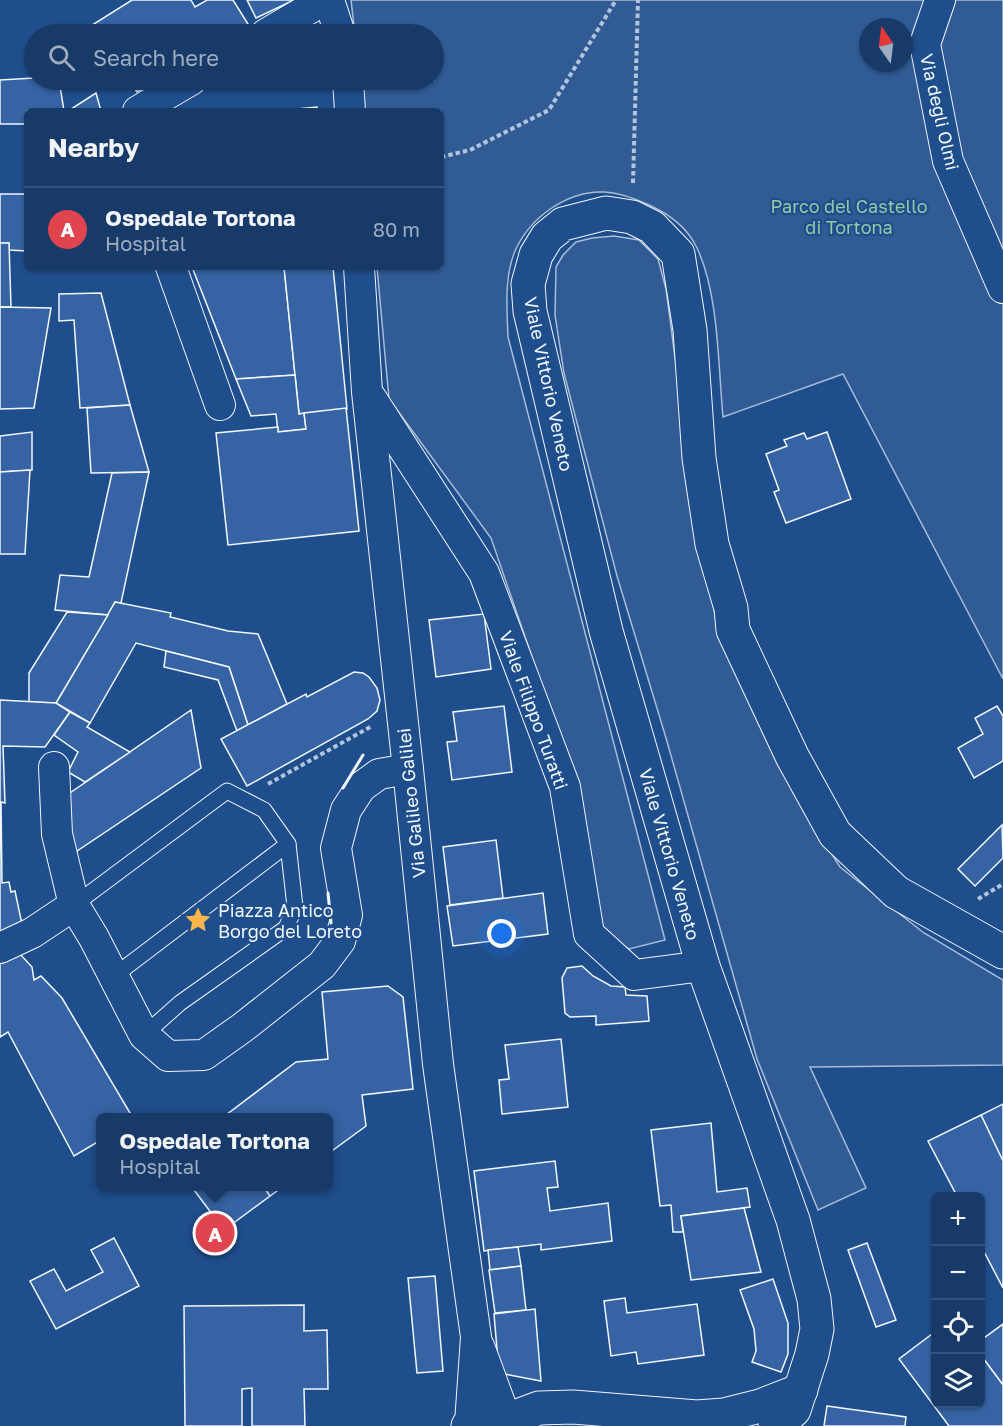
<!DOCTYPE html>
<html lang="en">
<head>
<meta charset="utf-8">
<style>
	body { margin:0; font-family:"Golos Text",sans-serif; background:#244571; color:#f1f3f6 }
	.controls { position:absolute; right:18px; bottom:18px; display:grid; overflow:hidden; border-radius:9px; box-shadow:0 2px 4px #0004 }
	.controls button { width:54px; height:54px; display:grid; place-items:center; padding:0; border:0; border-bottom:2px solid #36547d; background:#173a69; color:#f1f3f6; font:30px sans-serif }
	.compass { position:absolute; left:859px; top:18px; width:54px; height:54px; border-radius:50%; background:#173a69; box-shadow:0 2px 4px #0004; rotate:346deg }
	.you { position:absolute; left:502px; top:934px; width:21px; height:21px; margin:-15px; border:4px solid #fff; border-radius:50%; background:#1a73e8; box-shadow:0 0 0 9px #1a73e833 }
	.badge { display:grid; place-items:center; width:39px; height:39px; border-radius:50%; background:#ffb74d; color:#fff; font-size:20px; font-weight:700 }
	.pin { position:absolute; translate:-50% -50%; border:3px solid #fff; box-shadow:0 2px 6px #0006 }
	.popup { position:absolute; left:96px; top:1113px; width:237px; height:78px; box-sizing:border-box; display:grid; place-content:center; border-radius:9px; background:#173a69; filter:drop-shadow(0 2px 4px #0005); font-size:20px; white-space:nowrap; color:#9eadc0 }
	.popup b { font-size:22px; color:#f1f3f6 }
	.popup::after { content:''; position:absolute; left:50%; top:100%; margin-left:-12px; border:12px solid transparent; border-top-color:#173a69 }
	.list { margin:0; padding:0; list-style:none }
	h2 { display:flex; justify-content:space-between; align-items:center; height:78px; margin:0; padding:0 24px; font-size:26px }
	h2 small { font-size:20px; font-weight:400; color:#9eadc0 }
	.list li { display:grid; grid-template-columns:39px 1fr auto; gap:18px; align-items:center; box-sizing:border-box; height:84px; padding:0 24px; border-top:2px solid #36547d }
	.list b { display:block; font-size:22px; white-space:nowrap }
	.list p { margin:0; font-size:20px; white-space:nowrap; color:#9eadc0 }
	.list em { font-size:20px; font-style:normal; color:#9eadc0 }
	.icon { flex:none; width:33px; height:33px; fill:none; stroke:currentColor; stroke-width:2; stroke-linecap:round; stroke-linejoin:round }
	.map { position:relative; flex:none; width:1003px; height:1426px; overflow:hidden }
	.search { position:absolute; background:#173a69; box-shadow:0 2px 4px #0004; left:24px; top:24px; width:420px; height:66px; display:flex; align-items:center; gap:15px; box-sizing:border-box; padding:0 21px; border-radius:33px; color:#9eadc0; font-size:22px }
	.panel { position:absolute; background:#173a69; box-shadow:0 2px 4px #0004; left:24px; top:108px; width:420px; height:162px; border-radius:9px }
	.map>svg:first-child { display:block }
	.green { fill:#305b95; stroke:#a8bbd7; stroke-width:1.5; fill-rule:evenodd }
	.building { fill:#3563a3; stroke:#f2f6ff; stroke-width:1.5 }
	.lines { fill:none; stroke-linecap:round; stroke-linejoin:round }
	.lane-casing { stroke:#f2f6ff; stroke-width:17 }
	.street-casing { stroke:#f2f6ff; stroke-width:32 }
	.secondary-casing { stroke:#f2f6ff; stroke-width:35 }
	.path { stroke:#b3c4dc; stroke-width:4; stroke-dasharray:4.5 3; stroke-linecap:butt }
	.lane { stroke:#1f4e8c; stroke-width:15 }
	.street { stroke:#1f4e8c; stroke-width:30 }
	.secondary { stroke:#1f4e8c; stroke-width:33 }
	.wall { stroke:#f2f6ff; stroke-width:3 }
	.labels { text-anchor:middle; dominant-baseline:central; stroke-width:4.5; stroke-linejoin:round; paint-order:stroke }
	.street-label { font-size:18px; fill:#f2f6ff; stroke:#1f4e8c }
	.park-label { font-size:18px; fill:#97c8a6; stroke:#1f4e8c }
	.poi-label { font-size:18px; fill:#f2f6ff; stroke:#1f4e8c; text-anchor:start }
</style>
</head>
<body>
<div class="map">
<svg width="1003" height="1426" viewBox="0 0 1003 1426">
	<rect width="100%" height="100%" fill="#1f4e8c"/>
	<!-- green -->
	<g class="green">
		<path d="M351,0h652v679l-160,-305 -120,43c-5,-52 -4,-125 -27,-171 -10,-20 -27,-32 -47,-41 -13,-6 -29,-12 -44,-13 -37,-2 -75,25 -90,59 -11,26 -8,58 -7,86l157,603 -36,9 -34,-24 -20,-143 -84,-244 -102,-139 -12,-132h64v-156h-78l-3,-31h74v-46h-79zM868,27h36v36h-36z"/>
		<path d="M614,236l25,4 19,19 8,30 28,213 23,124 77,168 46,73 84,66 79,47v85l-193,2 56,121 -48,22 -61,-151 -91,-321 -49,-162 -53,-203 -9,-58 1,-48 7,-12 13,-13 16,-4z"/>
	</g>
	<!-- building -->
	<g class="building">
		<path d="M132,0h59l4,7 12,-7h26l15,24 -17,10h-149l-1,-2z"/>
		<path d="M247,0h47l-38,18z"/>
		<path d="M34,78l25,2 5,31h-37v13h-27v-44z"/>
		<path d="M129,80h29l-21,12z"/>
		<path d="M96,93l5,18h-33z"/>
		<path d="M317,107l1,4h-43z"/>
		<path d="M0,194h27v57l-18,-1v-7h-9z"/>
		<path d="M0,243h9l2,64h-11z"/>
		<path d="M192,267h92l11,108 -59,4z"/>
		<path d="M284,267h49l14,142 -48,5z"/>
		<path d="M101,293l29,112 -50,3 -6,-88 -15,1v-27z"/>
		<path d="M0,307l51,1 -17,100 -34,1z"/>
		<path d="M295,375l4,39 5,-1 2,16 -28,3 -2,-18 -25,2 -15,-37z"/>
		<path d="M130,405l19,67 -58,1 -4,-65z"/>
		<path d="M346,408l13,123 -131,14 -12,-112 62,-6v5l28,-3 -2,-16z"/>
		<path d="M32,432v38l-32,2v-36z"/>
		<path d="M827,432l24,67 -65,24 -12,-31 5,-2 -13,-36 21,-8 -3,-6 20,-7 3,6z"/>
		<path d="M30,470l-5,84h-25v-82z"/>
		<path d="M149,472l-28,131 -6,-1 -7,13 -53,-5 5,-35 29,2 23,-104z"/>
		<path d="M115,602l56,11 -1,4 58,14 30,3 29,70 -39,21 -19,-58 -93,-24 -46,80 -34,-20z"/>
		<path d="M67,612l41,3 -52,88 -27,-1v-29z"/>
		<path d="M484,614l7,55 -55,8 -7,-57z"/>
		<path d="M166,651l63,16 19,58 -11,6 -19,-51 -54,-13z"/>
		<path d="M354,672l9,1 6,4 8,11 3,12 -3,11 -9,8 -121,67 -26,-47 85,-45 1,3z"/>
		<path d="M0,700l56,3 14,9 -25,35 -42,-1 2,57 -4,-1 1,81 7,-1 2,10 4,-1 8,38 -23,10z"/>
		<path d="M504,706l8,66 -60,8 -5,-38 10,-1 -4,-29z"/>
		<path d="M997,706l6,10v45l-29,17 -16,-30 25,-14 -8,-16z"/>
		<path d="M191,710l10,58 -127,85 -10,-56z"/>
		<path d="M70,712l20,11 -3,4 43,25 -45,30 -17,-10 10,-20 -24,-17z"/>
		<path d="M1002,825l1,33 -28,28 -17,-17z"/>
		<path d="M496,840l7,58 -53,7 -7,-58z"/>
		<path d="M543,893l5,41 -95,12 -6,-40z"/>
		<path d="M19,953l13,14 2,13 7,-4 21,22 71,120h-32v22l-27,16 -66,-124 -8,5v-74z"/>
		<path d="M582,966l11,10 18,10 14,1 1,8 21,1 2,25 -53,4v-9l-26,1 -5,-4 -3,-35 5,-10z"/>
		<path d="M388,986l15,11 10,92 -51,6 4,31 -37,27v-35h-107l74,-56 32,-3 -6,-67z"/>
		<path d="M561,1039l7,68 -66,7 -3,-34 10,-1 -4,-34z"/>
		<path d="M1003,1104v55l-1,1 -21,-45z"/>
		<path d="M981,1115l22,46v127l-23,-44v-48h-23l-29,-55z"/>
		<path d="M711,1123l6,69 30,-4 3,19 -69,9 2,16h-10l-2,-27 -11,1 -9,-76z"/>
		<path d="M555,1161l3,26 -11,1 3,23 58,-8 4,38 -71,9v-6l-57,7 -10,-80z"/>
		<path d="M191,1186h72l7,10 -46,34z"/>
		<path d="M263,1186h21l-14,10z"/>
		<path d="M744,1208l17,64 -70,8 -10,-64z"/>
		<path d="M114,1238l25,48 -83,43 -26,-48 24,-12 12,22 37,-19 -12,-22z"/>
		<path d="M867,1243l29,77 -20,7 -28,-77z"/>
		<path d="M518,1247l3,19 -31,4 -2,-20z"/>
		<path d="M521,1266l5,44 -31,3 -6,-43z"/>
		<path d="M435,1276l8,95 -26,2 -9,-95z"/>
		<path d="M773,1279l15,44v31l-7,18 -29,-10 4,-11 -2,-22 -14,-39z"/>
		<path d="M625,1298l2,15 70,-9 7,51 -66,9 -2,-12 -25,4 -7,-55z"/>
		<path d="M304,1305v26l23,-1 1,59h-24l1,37h-53v-38l-10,1v37h-57l-1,-120z"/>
		<path d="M535,1309l6,72 -42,-8 -5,-59z"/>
		<path d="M1003,1324v61l-23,-31v-13z"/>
		<path d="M936,1331v73h44v-50l23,31v41h-54l-50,-67z"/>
		<path d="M827,1406l79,11 -1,9h-81z"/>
	</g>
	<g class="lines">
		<!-- lane casing -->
		<g class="lane-casing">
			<g id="lane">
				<path d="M74,905l153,-114 37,19 24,34 7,63 -9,21 -106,75 -36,32"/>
				<path d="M114,976l174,-132"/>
			</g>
		</g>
		<!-- street casing -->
		<g class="street-casing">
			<g id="street">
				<path d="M329,0l11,34"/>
				<path d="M940,0l-15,44 23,117 55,127"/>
				<path d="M266,34l58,-34"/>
				<path d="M348,80l2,31"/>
				<path d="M138,111l53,-31"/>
				<path d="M171,267l49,138"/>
				<path d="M359,267l8,125 41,377 30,295 38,273 -6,86"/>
				<path d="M371,398l113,175 81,214 24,147 45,41 69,-9"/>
				<path d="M54,767l3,67 17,71 20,33 50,97 24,21 36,-1 38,-27 80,-63 18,-24 7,-26 -11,-67 10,-38 15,-23 18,-13 29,-5"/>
				<path d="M0,948l32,-15 42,-28"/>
				<path d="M479,1346l25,68"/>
			</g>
		</g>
		<!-- secondary casing -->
		<g class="secondary-casing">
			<g id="secondary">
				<path d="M512,1418l27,-10 34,-1 124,10 27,-2 36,-9 41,-16"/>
				<path d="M468,1426c13,-20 36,-17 51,0"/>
				<path d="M775,1426l19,-16 18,-56 5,-25 -3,-30 -21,-79 -90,-254 -97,-335 -76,-320 -2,-27 8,-29 11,-18 16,-13 43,-11 26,4 20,10 26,27 12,76 9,128 13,86 19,64 2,22 59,126 43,78 61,58 107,60"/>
			</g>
		</g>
		<!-- path -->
		<g class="path">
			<path d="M441,157l29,-7 79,-40 67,-110"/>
			<path d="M633,183l5,-183"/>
			<path d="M268,784l104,-58"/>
			<path d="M978,899l25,-15"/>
		</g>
		<!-- lane -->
		<use href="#lane" class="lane"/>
		<!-- street -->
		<use href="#street" class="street"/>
		<!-- secondary -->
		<use href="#secondary" class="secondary"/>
		<!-- wall -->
		<g class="wall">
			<path d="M343,788l20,-33"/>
			<path d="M328,893l3,30"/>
		</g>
	</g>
	<!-- icons -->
	<defs>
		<g id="sight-bare" transform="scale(2.07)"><path d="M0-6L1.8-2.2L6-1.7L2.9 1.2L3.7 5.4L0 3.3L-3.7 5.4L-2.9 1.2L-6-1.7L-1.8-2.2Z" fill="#ffb74d" stroke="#1f4e8c" stroke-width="2.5" paint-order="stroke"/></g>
	</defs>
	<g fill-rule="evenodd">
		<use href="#sight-bare" x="198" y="920"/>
	</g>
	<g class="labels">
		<!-- street labels -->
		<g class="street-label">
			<text transform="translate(940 112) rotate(77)">Via degli Olmi</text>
			<text transform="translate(549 384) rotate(78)">Viale Vittorio Veneto</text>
			<text transform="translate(534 710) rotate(70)">Viale Filippo Turatti</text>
			<text transform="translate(411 803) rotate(-96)">Via Galileo Galilei</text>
			<text transform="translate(670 854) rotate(74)">Viale Vittorio Veneto</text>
		</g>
		<!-- park labels -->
		<g class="park-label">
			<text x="849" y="206">Parco del Castello<tspan x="849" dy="21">di Tortona</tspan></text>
		</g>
		<!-- poi labels -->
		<g class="poi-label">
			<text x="218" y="910">Piazza Antico<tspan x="218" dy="21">Borgo del Loreto</tspan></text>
		</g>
	</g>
</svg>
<div class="controls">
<button>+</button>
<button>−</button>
<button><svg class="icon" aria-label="locate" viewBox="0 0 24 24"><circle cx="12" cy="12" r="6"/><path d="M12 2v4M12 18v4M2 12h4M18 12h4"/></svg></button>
<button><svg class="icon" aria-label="layers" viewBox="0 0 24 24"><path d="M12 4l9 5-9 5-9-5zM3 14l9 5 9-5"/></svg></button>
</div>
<svg class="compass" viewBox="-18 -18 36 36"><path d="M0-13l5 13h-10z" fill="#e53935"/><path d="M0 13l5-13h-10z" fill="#9eadc0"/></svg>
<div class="you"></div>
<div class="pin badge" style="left:215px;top:1233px;background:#e0444e">A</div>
<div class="popup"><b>Ospedale Tortona</b>Hospital</div>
<div class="search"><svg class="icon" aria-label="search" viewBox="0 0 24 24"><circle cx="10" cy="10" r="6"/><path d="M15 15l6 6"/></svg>Search here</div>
<section class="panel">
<h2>Nearby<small></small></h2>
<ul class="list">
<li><span class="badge" style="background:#e0444e">A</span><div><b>Ospedale Tortona</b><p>Hospital</p></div><em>80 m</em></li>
</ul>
</section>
</div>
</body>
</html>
